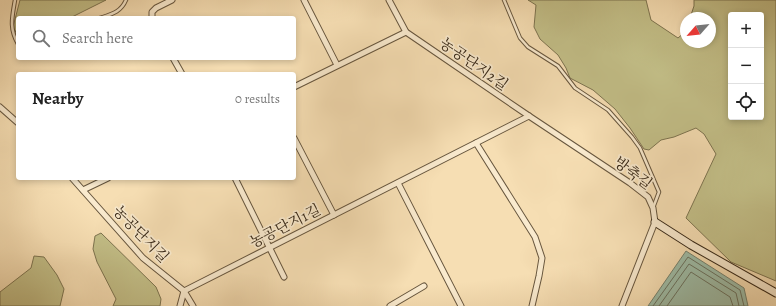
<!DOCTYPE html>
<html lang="en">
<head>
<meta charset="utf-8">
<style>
	body { margin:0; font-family:Alegreya,"Noto Serif KR",serif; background:#f6f6f6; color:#222 }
	.controls { position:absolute; right:12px; top:12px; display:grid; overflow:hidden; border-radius:4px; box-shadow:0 2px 6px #0003 }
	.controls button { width:36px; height:36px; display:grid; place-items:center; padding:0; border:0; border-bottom:1px solid #e0e0e0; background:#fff; color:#222; font:20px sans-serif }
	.compass { position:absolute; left:680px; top:12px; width:36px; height:36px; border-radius:50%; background:#fff; box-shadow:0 2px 6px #0003; rotate:243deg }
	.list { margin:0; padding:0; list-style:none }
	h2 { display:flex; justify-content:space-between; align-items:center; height:52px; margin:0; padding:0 16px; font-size:17px }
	h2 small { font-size:13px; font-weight:400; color:#767676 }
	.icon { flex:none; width:22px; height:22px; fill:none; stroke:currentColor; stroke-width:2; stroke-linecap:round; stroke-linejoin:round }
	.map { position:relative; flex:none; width:776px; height:306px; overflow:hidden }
	.search { position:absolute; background:#fff; box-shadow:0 2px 6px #0003; left:16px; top:16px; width:280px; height:44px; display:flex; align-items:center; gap:10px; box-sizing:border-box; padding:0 14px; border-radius:4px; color:#767676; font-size:15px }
	.panel { position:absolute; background:#fff; box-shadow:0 2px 6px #0003; left:16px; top:72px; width:280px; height:108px; border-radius:4px }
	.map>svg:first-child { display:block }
	.green { fill:#c3bf88; stroke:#7d7450; fill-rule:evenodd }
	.water { fill:#9ebda8; stroke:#75816e }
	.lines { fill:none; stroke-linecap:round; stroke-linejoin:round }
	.shore { stroke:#6a7260; stroke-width:1 }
	.lane-casing { stroke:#67563e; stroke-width:4.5 }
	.street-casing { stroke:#67563e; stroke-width:7 }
	.secondary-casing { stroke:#372817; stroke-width:9 }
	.lane { stroke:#f9eace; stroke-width:2.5 }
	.street { stroke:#f9eace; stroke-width:5 }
	.secondary { stroke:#f9eace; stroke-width:7 }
	.labels { text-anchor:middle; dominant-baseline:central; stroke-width:3.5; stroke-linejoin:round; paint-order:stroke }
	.street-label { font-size:15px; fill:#372817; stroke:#f9eace }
</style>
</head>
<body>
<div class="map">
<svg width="776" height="306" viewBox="0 0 776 306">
	<rect width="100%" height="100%" fill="#f6deb3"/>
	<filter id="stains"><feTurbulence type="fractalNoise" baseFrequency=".005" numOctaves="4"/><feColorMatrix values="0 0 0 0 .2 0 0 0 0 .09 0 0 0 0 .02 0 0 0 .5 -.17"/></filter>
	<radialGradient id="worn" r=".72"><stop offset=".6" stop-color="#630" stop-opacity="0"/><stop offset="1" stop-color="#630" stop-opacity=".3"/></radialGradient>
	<!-- green -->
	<g class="green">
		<path d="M20,0h86l-36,18h-52v18l-5,-9z"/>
		<path d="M528,0h118l5,20 27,18 8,-7v11h24v-24h-20l4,-12v-6h82v281l-45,-19 -45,-44 30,-64 -12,-20 -8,-6 -22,9 -13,3 -12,10 -5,-1 -14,-21 -15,-19 -22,-19 -23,-12 -4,-10 -8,-13 -18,-16 -6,-12 2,-22zM731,15h30v102h-30z"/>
		<path d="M101,233l55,54 5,12 -1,7h-47l3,-7 -19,-37 -4,-13 2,-13z"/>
		<path d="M34,256l10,1 13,18 7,14 -4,17h-60v-14l31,-24z"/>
	</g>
	<!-- water -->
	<path class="water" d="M686,251l58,37 4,18h-100z"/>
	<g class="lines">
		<!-- shore -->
		<g class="shore">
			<path d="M653,306l35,-49 52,33 4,16"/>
			<path d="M659,306l30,-42 47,29 3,13"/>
			<path d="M667,306l24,-34 39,25 3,9"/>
		</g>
		<!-- lane casing -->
		<g class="lane-casing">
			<g id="lane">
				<path d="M15,0c-3,18 -6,28 3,44"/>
				<path d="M504,0l16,38 8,9 30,19 17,22 33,22 24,27 8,11 19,44 -6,16"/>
				<path d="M100,18c12,-4 21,-6 26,-18"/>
			</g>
		</g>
		<!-- street casing -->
		<g class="street-casing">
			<g id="street">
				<path d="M304,0l33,65"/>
				<path d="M389,0l17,32 123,84 101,67 18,14 5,11 2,14 -33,84"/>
				<path d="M152,18v-6l4,-4 16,-8"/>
				<path d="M173,58l9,16"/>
				<path d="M294,87l112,-55"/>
				<path d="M0,107l18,16"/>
				<path d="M294,138l40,77"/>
				<path d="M476,143l59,94 7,21 -3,18 -7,30"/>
				<path d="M72,178l71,80 41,33 9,15"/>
				<path d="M235,178l49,99"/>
				<path d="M398,183l63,123"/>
				<path d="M83,190l25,-12"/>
				<path d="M180,306l4,-15 345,-175"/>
				<path d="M390,306l34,-20"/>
			</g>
		</g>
		<!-- secondary casing -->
		<g class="secondary-casing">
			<path id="secondary" d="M655,222l36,23 85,48"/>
		</g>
		<!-- lane -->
		<use href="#lane" class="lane"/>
		<!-- street -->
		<use href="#street" class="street"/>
		<!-- secondary -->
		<use href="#secondary" class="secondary"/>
	</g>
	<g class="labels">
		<!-- street labels -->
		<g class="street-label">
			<text transform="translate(474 64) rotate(35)">농공단지2길</text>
			<text transform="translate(633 173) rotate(37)">방축길</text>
			<text transform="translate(285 226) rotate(-27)">농공단지1길</text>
			<text transform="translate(141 234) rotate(46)">농공단지길</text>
		</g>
	</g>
	<rect width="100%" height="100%" filter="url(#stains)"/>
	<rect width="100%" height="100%" fill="url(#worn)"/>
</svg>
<div class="controls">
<button>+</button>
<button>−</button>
<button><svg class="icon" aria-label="locate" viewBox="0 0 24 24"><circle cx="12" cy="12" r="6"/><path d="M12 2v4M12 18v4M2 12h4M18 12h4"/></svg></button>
</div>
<svg class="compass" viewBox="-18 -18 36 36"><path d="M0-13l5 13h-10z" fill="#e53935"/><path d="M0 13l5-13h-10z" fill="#767676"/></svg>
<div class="search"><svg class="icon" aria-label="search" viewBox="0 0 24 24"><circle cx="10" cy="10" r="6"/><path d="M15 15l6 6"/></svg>Search here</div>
<section class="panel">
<h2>Nearby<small>0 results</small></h2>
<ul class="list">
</ul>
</section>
</div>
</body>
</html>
